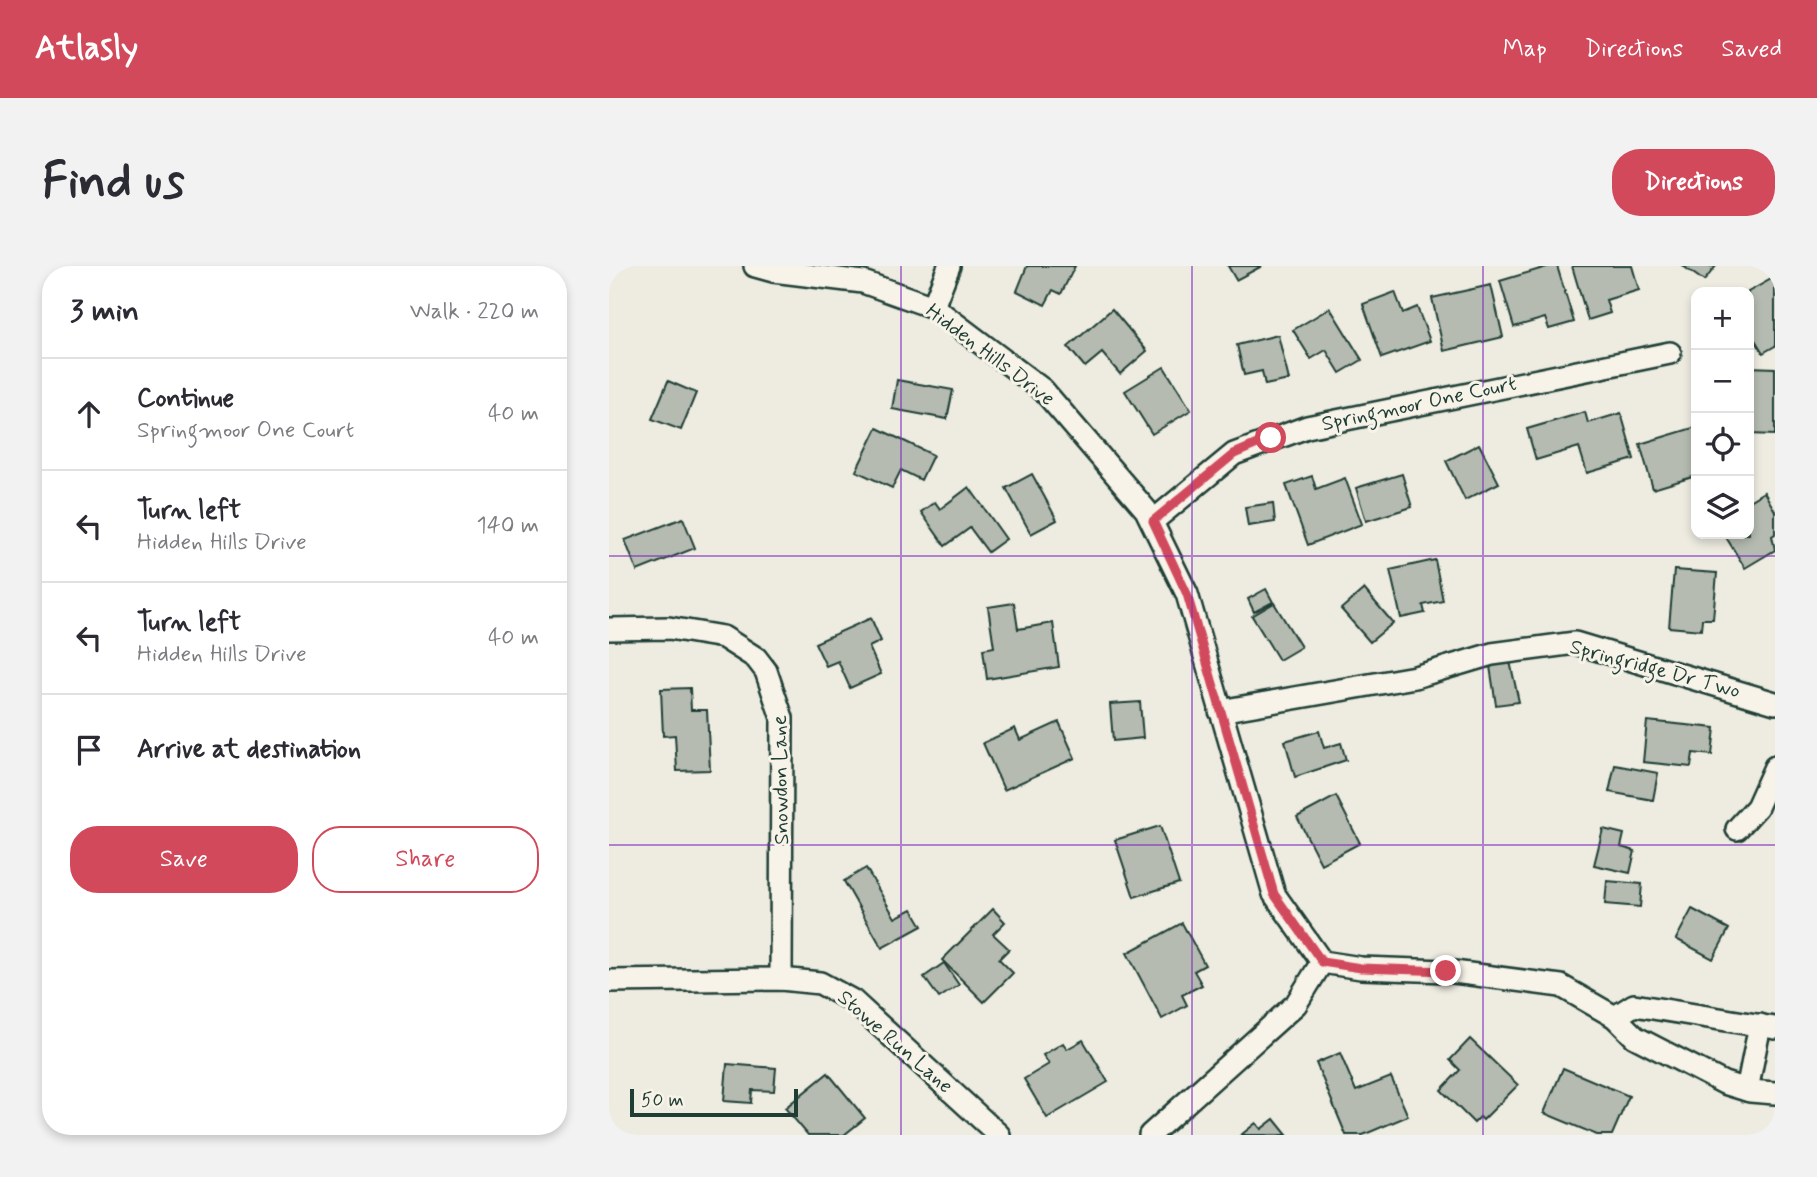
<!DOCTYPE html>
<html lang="en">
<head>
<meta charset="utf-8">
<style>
	body { margin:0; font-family:Mynerve,sans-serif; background:#f2f2f3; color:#2b2b33 }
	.controls { position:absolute; right:21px; top:21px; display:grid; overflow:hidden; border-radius:14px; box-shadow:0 4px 10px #0003 }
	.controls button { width:63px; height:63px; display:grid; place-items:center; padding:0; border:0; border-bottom:2px solid #e1e1e2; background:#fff; color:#2b2b33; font:35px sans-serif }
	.scale { position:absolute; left:21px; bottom:18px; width:168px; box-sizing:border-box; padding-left:7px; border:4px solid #1f3d34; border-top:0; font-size:19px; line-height:24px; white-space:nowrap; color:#1f3d34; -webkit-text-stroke:5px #f7f3e8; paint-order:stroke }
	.stop { position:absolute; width:21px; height:21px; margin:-16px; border:5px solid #d1495b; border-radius:50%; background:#fff }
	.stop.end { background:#d1495b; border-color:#fff; box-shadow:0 2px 7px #0008 }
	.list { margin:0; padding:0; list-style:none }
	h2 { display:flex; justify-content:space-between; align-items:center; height:91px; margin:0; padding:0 28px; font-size:30px }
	h2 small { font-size:23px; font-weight:400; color:#7c7c81 }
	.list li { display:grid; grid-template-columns:46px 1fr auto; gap:21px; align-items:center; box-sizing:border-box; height:112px; padding:0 28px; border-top:2px solid #e1e1e2 }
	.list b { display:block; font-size:26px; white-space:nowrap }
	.list p { margin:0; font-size:23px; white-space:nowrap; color:#7c7c81 }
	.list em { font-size:23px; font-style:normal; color:#7c7c81 }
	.actions { display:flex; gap:14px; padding:21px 28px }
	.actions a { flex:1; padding:16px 0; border:2px solid #d1495b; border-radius:28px; text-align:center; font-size:24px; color:#d1495b }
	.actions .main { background:#d1495b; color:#fff }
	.icon { flex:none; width:38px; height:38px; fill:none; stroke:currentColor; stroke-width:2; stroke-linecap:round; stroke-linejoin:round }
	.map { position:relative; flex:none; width:1166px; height:869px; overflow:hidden; border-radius:28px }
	header { display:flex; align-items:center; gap:42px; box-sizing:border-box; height:98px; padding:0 35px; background:#d1495b; color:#fff }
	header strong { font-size:33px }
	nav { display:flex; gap:38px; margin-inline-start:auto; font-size:24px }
	.intro { display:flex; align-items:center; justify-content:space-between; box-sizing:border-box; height:168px; padding:0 42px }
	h1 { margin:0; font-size:49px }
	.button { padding:18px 32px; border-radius:28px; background:#d1495b; color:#fff; font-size:24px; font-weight:700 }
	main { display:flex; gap:42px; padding:0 42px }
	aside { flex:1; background:#fff; border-radius:28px; box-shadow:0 4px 10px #0003 }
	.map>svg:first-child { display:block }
	.building { fill:#b5bbb0; stroke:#1f3d34; stroke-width:2 }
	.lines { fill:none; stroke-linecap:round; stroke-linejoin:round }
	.minor-casing { stroke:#1f3d34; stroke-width:26 }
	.minor { stroke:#f7f3e8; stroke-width:21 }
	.route { stroke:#d1495b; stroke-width:9 }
	.grid { fill:none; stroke:#7b2cbf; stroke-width:2; stroke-opacity:0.55 }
	.labels { text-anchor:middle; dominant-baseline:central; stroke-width:6; stroke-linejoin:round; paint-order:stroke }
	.street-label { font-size:21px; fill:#1f3d34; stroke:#f7f3e8 }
</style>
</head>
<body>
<header>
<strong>Atlasly</strong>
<nav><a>Map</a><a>Directions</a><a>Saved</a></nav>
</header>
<div class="intro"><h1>Find us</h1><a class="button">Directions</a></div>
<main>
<aside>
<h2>3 min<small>Walk · 220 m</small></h2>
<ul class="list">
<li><svg class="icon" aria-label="ahead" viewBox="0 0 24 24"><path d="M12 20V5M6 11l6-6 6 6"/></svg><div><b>Continue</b><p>Springmoor One Court</p></div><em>40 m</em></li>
<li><svg class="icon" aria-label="left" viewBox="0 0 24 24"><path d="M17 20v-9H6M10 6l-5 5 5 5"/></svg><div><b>Turn left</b><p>Hidden Hills Drive</p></div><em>140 m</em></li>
<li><svg class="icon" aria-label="left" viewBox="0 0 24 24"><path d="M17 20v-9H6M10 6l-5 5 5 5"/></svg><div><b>Turn left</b><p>Hidden Hills Drive</p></div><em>40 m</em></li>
<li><svg class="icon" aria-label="arrive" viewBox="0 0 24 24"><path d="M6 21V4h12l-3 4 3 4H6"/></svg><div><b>Arrive at destination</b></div></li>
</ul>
<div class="actions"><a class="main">Save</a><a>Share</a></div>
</aside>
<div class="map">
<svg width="1166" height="869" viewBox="0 0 1166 869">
	<rect width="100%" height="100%" fill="#eeece1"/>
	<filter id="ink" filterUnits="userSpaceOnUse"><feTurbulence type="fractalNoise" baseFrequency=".0143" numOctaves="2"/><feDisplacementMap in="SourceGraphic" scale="14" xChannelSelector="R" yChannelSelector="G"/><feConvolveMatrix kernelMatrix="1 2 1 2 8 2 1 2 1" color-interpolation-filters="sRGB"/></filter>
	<g filter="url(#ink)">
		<!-- building -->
		<g class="building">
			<path d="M418,0h48l-14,28 -8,-4 -8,15 -28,-14z"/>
			<path d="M619,0h34l-26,14z"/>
			<path d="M941,0h7l17,56 -25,7 -4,-11 -31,9 -14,-46z"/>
			<path d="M963,0h60l7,24 -33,10 4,13 -22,7z"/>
			<path d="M1074,0h33l-12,15z"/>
			<path d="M1166,11v69l-12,7 -14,-23 -1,-38z"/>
			<path d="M882,19l12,52 -59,14 -12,-53z"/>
			<path d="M786,26l8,21 14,-6 13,34 -48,17 -19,-54z"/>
			<path d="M721,42l32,52 -22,13 -14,-23 -15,9 -18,-29z"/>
			<path d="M503,43l35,42 -27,23 -18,-21 -17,14 -17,-20z"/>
			<path d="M669,69l11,45 -24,5 -3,-14 -18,4 -7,-30z"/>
			<path d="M555,101l27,43 -39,24 -27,-43z"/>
			<path d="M1140,101l26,1v67l-26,-1z"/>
			<path d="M288,114l56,10 -6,29 -55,-10z"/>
			<path d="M59,115l28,12 -15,37 -29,-11z"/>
			<path d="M976,146l3,11 33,-10 13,46 -47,14 -8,-26 -43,13 -9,-31z"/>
			<path d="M1087,161v49l-43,13 -13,-45z"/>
			<path d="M268,162l56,27 -12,25 -20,-10 -9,18 -36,-17z"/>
			<path d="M870,178l20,39 -34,17 -19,-39z"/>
			<path d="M423,208l25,46 -26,14 -25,-46z"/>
			<path d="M793,208l10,33 -46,14 -10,-33z"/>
			<path d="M703,210l4,13 29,-11 17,46 -54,21 -22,-60z"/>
			<path d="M360,221l37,52 -18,13 -18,-24 -25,18 -24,-34 14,-10 5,7z"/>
			<path d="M1155,226l11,19v23l-3,2 3,14 -30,18 -21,-34h25v-33z"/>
			<path d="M664,237l2,19 -27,4 -3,-19z"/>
			<path d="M74,252l12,30 -58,23 -12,-31z"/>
			<path d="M826,294l8,41 -20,4 2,8 -24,5 -11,-48z"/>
			<path d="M1065,304l43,3 -4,46h-11l-1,11 -32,-3z"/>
			<path d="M657,323l7,13 -19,10 -6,-13z"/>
			<path d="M755,323l29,34 -23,19 -29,-33z"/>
			<path d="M405,337l4,26 35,-6 6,44 -72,12 -4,-30 11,-2 -6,-40z"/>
			<path d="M665,337l27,44 -22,13 -27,-44z"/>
			<path d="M262,352l10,23 -12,6 12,27 -31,14 -12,-27 -12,5 -11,-23z"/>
			<path d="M900,391l10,45 -23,3 -7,-45z"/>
			<path d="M81,422l1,22h16l3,60 -33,1 -2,-36 -12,1 -2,-47z"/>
			<path d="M531,436l3,36 -30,3 -3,-37z"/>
			<path d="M1038,455l68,7 -3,27 -19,-2 -2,14 -48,-5z"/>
			<path d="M450,456l16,36 -71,32 -21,-47 32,-15 5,12z"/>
			<path d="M710,465l5,17 17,-5 5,17 -51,17 -10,-36z"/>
			<path d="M1006,499l43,8 -5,27 -44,-8z"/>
			<path d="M727,530l24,47 -39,21 -24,-47z"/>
			<path d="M551,560l19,57 -45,14 -19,-57z"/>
			<path d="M994,563l21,5 -3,13 14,4 -5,22 -36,-8z"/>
			<path d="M257,602l29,50 17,-9 10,17 -40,22 -38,-67z"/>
			<path d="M998,615l35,3 -2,23 -35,-3z"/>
			<path d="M384,643l12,13 -12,12 16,15 -10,10 14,14 -29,29 -42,-42z"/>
			<path d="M1083,643l37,20 -16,30 -37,-20z"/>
			<path d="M573,657l23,42 -11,6 8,14 -20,10 5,10 -25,14 -35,-66z"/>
			<path d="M335,697l15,22 -20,13 -15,-21z"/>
			<path d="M861,773l48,46 -35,35 -3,-3 -6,6 -33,-33 19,-20 -10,-10z"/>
			<path d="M474,774l25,42 -61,36 -23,-39 25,-15 -6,-9 20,-12 4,6z"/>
			<path d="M731,787l16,38 35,-14 17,39 -45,19h-17l-30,-72z"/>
			<path d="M118,798l49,4 -2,23 -22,-1 -1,13 -27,-2z"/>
			<path d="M954,802l66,28 -17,39h-15l-53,-22z"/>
			<path d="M219,807l37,45 -21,17h-36l-23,-27z"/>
			<path d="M665,853l13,16h-46l15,-12 5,6z"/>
		</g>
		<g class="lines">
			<!-- minor casing -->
			<g class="minor-casing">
				<g id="minor">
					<path d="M146,0l18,5 90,11 70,25 110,83 103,120 41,84 87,300 48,68 39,6 85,3 115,15 54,31 20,20 89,46 26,8 25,2"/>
					<path d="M324,41l16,-41"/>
					<path d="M544,255l81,-67 73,-27 363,-74"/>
					<path d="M0,363l60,-1 54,9 33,21 10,13 16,47 -1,261"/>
					<path d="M611,445l195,-34 77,-23 83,-11 200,60"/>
					<path d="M1128,563l20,-22 18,-40"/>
					<path d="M0,715l172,-2 39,4 33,18 146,134"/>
					<path d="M1006,751l19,-12 141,23"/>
					<path d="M1138,824l13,-65"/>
					<path d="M541,869l146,-131 26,-42"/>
				</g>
			</g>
			<!-- minor -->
			<use href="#minor" class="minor"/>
		</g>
	</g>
	<g class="lines" filter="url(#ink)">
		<!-- route -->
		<path class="route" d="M662,172l-37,16 -81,67 34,73 87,300 48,68 39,6 85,3"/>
	</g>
	<!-- grid -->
	<path class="grid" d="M292,0v869M583,0v869M874,0v869M0,290h1166M0,579h1166"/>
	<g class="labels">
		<!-- street labels -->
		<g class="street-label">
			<text transform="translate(381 89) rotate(37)">Hidden Hills Drive</text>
			<text transform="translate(810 138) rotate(-12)">Springmoor One Court</text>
			<text transform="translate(1046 403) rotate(15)">Springridge Dr Two</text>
			<text transform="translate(172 514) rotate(-91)">Snowdon Lane</text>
			<text transform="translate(286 776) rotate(41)">Stowe Run Lane</text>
		</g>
	</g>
</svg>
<div class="controls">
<button>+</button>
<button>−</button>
<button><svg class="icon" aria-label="locate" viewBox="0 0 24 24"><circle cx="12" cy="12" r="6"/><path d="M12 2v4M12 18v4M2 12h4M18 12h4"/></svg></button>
<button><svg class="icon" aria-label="layers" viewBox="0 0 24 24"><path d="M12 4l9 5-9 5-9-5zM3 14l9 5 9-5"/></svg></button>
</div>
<div class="scale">50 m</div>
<div class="stop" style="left:662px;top:172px"></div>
<div class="stop end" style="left:837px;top:705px"></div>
</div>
</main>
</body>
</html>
